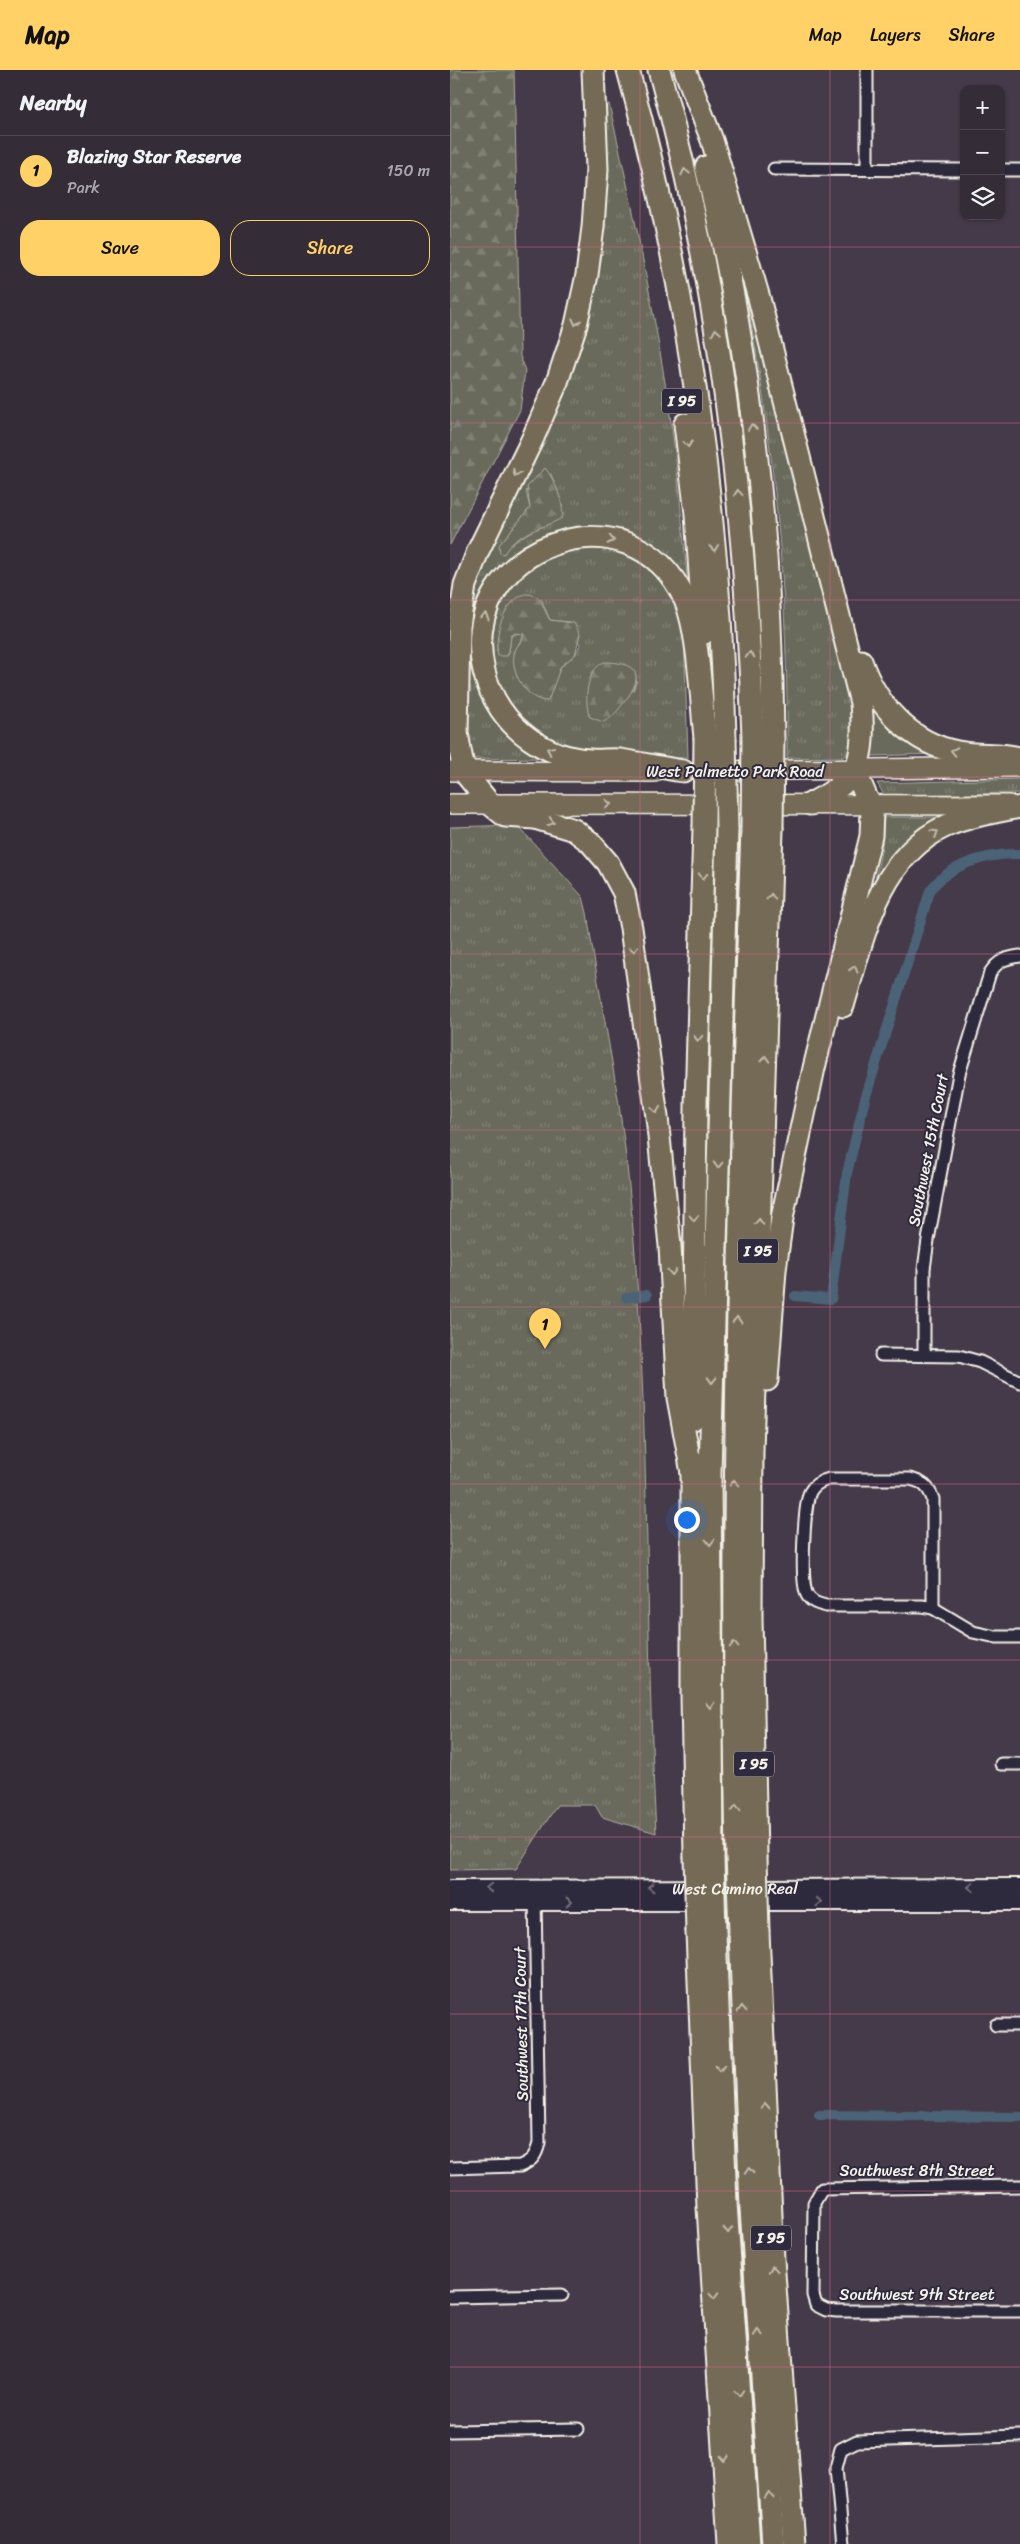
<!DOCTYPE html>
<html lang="en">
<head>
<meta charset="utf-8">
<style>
	body { margin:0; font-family:Sriracha,sans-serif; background:#3c343f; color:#f1f3f6 }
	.controls { position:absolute; right:15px; top:15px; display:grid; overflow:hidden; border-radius:10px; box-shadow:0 1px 4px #0004 }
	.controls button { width:45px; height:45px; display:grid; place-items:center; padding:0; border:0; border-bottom:1px solid #4e4852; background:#342c37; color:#f1f3f6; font:25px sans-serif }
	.you { position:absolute; left:236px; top:1449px; width:18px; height:18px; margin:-12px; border:4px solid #fff; border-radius:50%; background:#1a73e8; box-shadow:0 0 0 8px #1a73e833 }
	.badge { display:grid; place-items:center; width:32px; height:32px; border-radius:50%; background:#ffd166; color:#111; font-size:16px; font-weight:700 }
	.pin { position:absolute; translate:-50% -41px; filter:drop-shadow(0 1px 2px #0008) }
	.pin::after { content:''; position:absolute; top:26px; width:18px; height:15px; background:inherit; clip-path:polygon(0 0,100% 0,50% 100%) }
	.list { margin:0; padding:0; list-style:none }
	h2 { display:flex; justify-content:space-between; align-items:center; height:65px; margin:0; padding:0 20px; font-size:21px }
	h2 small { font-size:16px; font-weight:400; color:#a9a7ad }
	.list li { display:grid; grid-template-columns:32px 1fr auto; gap:15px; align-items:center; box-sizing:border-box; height:70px; padding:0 20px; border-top:1px solid #4e4852 }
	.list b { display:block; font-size:19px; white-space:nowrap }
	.list p { margin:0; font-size:16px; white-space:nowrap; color:#a9a7ad }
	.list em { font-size:16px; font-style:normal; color:#a9a7ad }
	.actions { display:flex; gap:10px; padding:15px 20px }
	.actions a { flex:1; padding:11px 0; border:1px solid #ffd166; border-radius:20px; text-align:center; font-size:18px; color:#ffd166 }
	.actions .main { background:#ffd166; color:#111 }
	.icon { flex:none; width:28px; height:28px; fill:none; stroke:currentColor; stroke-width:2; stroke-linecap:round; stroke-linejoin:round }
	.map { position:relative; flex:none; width:570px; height:2474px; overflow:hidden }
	header { display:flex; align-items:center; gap:30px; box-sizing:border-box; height:70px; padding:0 25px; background:#ffd166; color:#111 }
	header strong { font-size:24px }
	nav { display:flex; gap:28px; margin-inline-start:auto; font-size:18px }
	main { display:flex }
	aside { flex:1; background:#342c37 }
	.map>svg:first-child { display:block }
	.grass { fill:url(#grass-tufts); stroke:#aeaea2; fill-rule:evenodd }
	.forest { fill:url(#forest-firs); stroke:#aeaea2 }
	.garden { fill:#696b5c; stroke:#aeaea2 }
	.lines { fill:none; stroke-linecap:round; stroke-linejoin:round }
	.canal { stroke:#4c6477; stroke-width:10 }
	.street-casing { stroke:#f4f1e8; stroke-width:15 }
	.secondary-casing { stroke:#f4f1e8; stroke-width:20 }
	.primary-casing { stroke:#f4f1e8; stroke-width:22 }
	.highway-casing { stroke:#f4f1e8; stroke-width:25 }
	.street { stroke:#2f2a3d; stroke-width:11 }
	.secondary { stroke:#2f2a3d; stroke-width:16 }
	.primary { stroke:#756b55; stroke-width:19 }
	.highway { stroke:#756b55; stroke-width:21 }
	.highway-bridge-casing { stroke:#f4f1e8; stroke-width:25; stroke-linecap:butt }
	.highway-bridge { stroke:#756b55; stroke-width:21 }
	.oneway { stroke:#c1bbad }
	.oneway2 { stroke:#747079 }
	.grid { fill:none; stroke:#d4648c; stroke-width:1; stroke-opacity:0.55 }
	.labels { text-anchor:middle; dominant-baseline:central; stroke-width:4; stroke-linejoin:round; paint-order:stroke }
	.shield { fill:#2f2a3d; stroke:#b9b5b5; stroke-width:1 }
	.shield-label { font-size:15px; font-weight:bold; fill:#f4f1e8 }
	.street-label { font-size:16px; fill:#f4f1e8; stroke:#2f2a3d }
</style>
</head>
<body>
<header>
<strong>Map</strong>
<nav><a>Map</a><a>Layers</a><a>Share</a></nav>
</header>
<main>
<aside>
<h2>Nearby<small></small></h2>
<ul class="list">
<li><span class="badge">1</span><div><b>Blazing Star Reserve</b><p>Park</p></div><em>150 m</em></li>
</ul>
<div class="actions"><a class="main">Save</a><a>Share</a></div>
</aside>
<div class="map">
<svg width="570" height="2474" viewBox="0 0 570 2474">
	<defs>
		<pattern id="grass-tufts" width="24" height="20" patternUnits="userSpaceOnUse" patternTransform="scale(1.25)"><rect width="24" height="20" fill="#696b5c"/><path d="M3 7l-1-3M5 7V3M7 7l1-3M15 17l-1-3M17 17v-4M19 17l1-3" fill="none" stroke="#7f8173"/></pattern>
		<pattern id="forest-firs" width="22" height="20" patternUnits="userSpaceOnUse" patternTransform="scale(1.25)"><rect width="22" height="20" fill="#696b5c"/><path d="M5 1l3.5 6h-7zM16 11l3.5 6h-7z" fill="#7f8173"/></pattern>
	</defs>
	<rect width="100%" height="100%" fill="#453a49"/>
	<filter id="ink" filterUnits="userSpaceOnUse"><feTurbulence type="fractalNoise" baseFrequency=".02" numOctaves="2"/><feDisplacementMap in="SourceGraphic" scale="10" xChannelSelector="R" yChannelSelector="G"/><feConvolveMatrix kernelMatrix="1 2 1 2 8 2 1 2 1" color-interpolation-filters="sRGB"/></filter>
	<g filter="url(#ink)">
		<!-- grass -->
		<g class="grass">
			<path d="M152,34h7c23,99 44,198 59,298 10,61 14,123 20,185l-18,-23 -45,-26 -105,17 -43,102 67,101 -70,1 -10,-31 5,-131 99,-228zM101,404l12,32 -24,20 -32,21 -3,-8 26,-31 -4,-17z"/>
			<path d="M300,204l105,447 -4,28 -7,8 -57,1c2,-161 -13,-324 -45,-482z"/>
			<path d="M162,477l35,16 27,36 10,32 4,127 -88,-1 -53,-14 -45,-40 -15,-65 19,-52 55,-38zM91,529l9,21 19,2 11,23 -5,10 -14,11 -11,25 -35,-40 9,-17 -3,-2 -10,4 -2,16 -12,-1v-7zM142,602l45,8 -4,11 -46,6z"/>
			<path d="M570,709v14l-136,2 -7,-12z"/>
			<path d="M434,747h68l-79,72 9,-42z"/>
			<path d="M67,755l66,72 4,16c12,84 31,169 40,253 24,221 17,445 29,667l-54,-16 -7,-12h-38l-41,64 -66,1v-1043z"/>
		</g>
		<!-- forest -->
		<g class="forest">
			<path d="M0,0h64l6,286 5,15 -5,39 -70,135z"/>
			<path d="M95,398c9,10 20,37 17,50 -20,11 -47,15 -58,36l-4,-1 -1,-8 31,-37 -3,-21z"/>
			<path d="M75,524c17,-1 17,14 25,26l24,3 6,11 -5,21 -14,11 -13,35c-21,1 -40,-31 -33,-50 2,-7 8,-9 9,-17l-9,-1 -4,3 -2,16 -2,4h-9c-4,-22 5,-54 27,-62z"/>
			<path d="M154,592c32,0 42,12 21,39 -7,9 -12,17 -22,21l-13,-5c-7,-16 -3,-48 14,-55z"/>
		</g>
		<!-- garden -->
		<path class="garden" d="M419,625l68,59 -65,2 1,-21z"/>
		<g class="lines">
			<!-- canal -->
			<g class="canal">
				<path d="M345,1226l36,3 16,-126 18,-74 65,-208c18,-27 59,-38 90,-37"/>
				<path d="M176,1228l21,-3"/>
				<path d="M369,2045l201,2"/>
			</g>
			<!-- street casing -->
			<g class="street-casing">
				<g id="street">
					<path d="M324,99l190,1"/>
					<path d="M417,99v-99"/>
					<path d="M551,100h19"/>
					<path d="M431,1285l78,1 21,6 40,20"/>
					<path d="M474,1285v-86l4,-29 31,-166 31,-101c8,-13 16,-15 30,-17"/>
					<path d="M379,1409h81c13,3 18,7 23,20v109l-11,-2h-96c-8,-2 -15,-4 -19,-11 -7,-13 -3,-90 3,-103 4,-8 11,-11 19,-13z"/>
					<path d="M483,1538l40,24 23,5h24"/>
					<path d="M551,1694h19"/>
					<path d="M546,1955h24"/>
					<path d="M0,2098l70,-2c12,-5 16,-10 19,-23l-4,-248"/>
					<path d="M570,2116l-198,3 -8,14 -1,92 3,10 10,5 11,1h183"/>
					<path d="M0,2227l112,-2"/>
					<path d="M0,2361l128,-2"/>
					<path d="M393,2474l-7,-76 5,-19 16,-8 163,-5"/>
				</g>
			</g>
			<!-- secondary casing -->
			<g class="secondary-casing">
				<g id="secondary">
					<path id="s1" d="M0,1819l570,-2"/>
					<path d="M0,1832h570"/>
				</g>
			</g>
			<!-- primary casing -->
			<g class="primary-casing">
				<g id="primary">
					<path d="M0,701l204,1"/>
					<path d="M261,701l309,-4"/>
					<path d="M0,734l559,1"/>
				</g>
			</g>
			<!-- highway casing -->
			<g class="highway-casing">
				<g id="highway">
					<path d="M143,0l4,99 -4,58 -6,48 -11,50 -19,57 -25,58 -54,111 -13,34 -6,41 -2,107 7,39 26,32 15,12 30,2 39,12 16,12 18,21 16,30 7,35 26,189 13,129 8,152 14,75"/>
					<path d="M178,0c59,214 93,446 97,668"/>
					<path d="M209,0c61,218 87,442 94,668"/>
					<path d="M235,0l27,70 47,158 102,405c2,23 4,58 -12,75 -11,12 -26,19 -39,26"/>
					<path d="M256,97c45,186 66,381 67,572"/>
					<path d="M235,354l11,90 8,119"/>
					<path d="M411,591c15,44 50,83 97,91 21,4 41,1 62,6"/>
					<path d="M233,701c-21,-3 -42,-8 -63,-11 -10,-1 -20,1 -30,0 -21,-1 -43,-9 -60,-21 -23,-16 -40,-41 -46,-68 -30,-124 148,-190 201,-71 14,33 16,100 20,138"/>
					<path d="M393,936c20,-66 34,-148 103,-180 23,-10 49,-14 74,-19"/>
					<path d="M317,1310l8,-110 7,-52 32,-150 57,-232 1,-26 -17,-39"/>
					<path d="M243,1349l3,-314 8,-278"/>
					<path d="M242,1390v236l3,160"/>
					<path d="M287,1786c-7,-342 3,-684 15,-1027"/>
					<path d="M306,1786l-5,-239 1,-166 20,-622"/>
					<path d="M263,1787l-3,-383 17,-645"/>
					<path d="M247,1862l11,275 21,337"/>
					<path d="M265,1862l11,271 23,341"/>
					<path d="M290,1862l11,276 22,336"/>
					<path d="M308,1862l15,327 21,285"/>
				</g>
			</g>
			<!-- street -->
			<use href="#street" class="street"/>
			<!-- secondary -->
			<use href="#secondary" class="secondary"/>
			<!-- primary -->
			<use href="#primary" class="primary"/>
			<!-- highway -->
			<use href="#highway" class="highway"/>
			<!-- highway-bridge casing -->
			<g class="highway-bridge-casing">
				<g id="highway-bridge">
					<path d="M275,668l2,91"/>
					<path d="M254,757l1,-89"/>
					<path d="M302,759l1,-91"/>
					<path d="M322,759l1,-90"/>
					<path d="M245,1786l2,76"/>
					<path d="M287,1786l3,76"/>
					<path d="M306,1786l2,76"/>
					<path d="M263,1787l2,75"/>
				</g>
			</g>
			<!-- highway-bridge -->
			<use href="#highway-bridge" class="highway-bridge"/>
		</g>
		<!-- one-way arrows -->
		<defs><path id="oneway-chevron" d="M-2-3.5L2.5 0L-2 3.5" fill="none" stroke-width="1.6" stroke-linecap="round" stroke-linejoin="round" transform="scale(1.25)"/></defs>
		<g class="oneway">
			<use href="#oneway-chevron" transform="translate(235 102) rotate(-103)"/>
			<use href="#oneway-chevron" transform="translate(126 252) rotate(104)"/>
			<use href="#oneway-chevron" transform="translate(266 262) rotate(-100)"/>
			<use href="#oneway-chevron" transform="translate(302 357) rotate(-97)"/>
			<use href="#oneway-chevron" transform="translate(238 374) rotate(83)"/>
			<use href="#oneway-chevron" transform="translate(66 403) rotate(116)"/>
			<use href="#oneway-chevron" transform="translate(288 423) rotate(-95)"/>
			<use href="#oneway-chevron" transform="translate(161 470) rotate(12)"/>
			<use href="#oneway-chevron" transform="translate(264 478) rotate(84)"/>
			<use href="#oneway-chevron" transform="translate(35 546) rotate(-75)"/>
			<use href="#oneway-chevron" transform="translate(300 585) rotate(-92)"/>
			<use href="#oneway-chevron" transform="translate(100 680) rotate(-155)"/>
			<use href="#oneway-chevron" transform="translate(504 681) rotate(-167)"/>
			<use href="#oneway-chevron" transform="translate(158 734)"/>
			<use href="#oneway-chevron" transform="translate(101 752) rotate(15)"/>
			<use href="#oneway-chevron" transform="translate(485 763) rotate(-32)"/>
			<use href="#oneway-chevron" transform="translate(253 806) rotate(92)"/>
			<use href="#oneway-chevron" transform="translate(321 827) rotate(-88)"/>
			<use href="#oneway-chevron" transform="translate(184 879) rotate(82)"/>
			<use href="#oneway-chevron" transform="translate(404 899) rotate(-73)"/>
			<use href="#oneway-chevron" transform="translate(248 968) rotate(92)"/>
			<use href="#oneway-chevron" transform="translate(315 989) rotate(-88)"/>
			<use href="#oneway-chevron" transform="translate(206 1040) rotate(82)"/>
			<use href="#oneway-chevron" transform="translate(268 1095) rotate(92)"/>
			<use href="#oneway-chevron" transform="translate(244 1148) rotate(90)"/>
			<use href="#oneway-chevron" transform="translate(309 1152) rotate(-88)"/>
			<use href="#oneway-chevron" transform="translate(222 1202) rotate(86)"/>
			<use href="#oneway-chevron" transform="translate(287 1250) rotate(-89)"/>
			<use href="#oneway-chevron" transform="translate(262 1310) rotate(91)"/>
			<use href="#oneway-chevron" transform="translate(284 1413) rotate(-90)"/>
			<use href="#oneway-chevron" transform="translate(260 1472) rotate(90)"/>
			<use href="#oneway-chevron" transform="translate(284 1575) rotate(-90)"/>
			<use href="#oneway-chevron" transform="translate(260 1635) rotate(90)"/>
			<use href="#oneway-chevron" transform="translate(286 1738) rotate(-91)"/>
			<use href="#oneway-chevron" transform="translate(292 1939) rotate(-92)"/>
			<use href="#oneway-chevron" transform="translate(270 1998) rotate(88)"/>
			<use href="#oneway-chevron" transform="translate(315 2036) rotate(-93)"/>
			<use href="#oneway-chevron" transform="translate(299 2101) rotate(-93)"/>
			<use href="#oneway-chevron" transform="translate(278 2160) rotate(87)"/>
			<use href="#oneway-chevron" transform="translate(323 2199) rotate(-94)"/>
			<use href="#oneway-chevron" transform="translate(264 2226) rotate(86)"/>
			<use href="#oneway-chevron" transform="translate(308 2263) rotate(-94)"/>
			<use href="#oneway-chevron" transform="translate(289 2323) rotate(86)"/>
			<use href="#oneway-chevron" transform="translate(274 2388) rotate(87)"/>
			<use href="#oneway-chevron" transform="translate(319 2425) rotate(-94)"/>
		</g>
		<g class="oneway2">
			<use href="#oneway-chevron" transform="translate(201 1817) rotate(180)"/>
			<use href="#oneway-chevron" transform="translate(521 1817) rotate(180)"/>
			<use href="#oneway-chevron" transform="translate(39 1818) rotate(179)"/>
			<use href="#oneway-chevron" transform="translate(119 1832)"/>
			<use href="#oneway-chevron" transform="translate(369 1832)"/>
		</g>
	</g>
	<!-- grid -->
	<path class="grid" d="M190,0v2474M380,0v2474M0,177h570M0,353h570M0,530h570M0,707h570M0,884h570M0,1060h570M0,1237h570M0,1414h570M0,1590h570M0,1767h570M0,1944h570M0,2121h570M0,2297h570"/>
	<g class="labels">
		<!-- shield labels -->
		<g class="shield">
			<rect x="212" y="318.5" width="40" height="25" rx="4"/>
			<rect x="288" y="1168.5" width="40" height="25" rx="4"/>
			<rect x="284" y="1681.5" width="40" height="25" rx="4"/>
			<rect x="301" y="2155.5" width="40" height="25" rx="4"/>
		</g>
		<g class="shield-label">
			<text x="232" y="331">I 95</text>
			<text x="308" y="1181">I 95</text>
			<text x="304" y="1694">I 95</text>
			<text x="321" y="2168">I 95</text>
		</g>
		<!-- street labels -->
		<g class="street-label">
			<text x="285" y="701">West Palmetto Park Road</text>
			<text transform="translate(478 1080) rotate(-79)">Southwest 15th Court</text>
			<text stroke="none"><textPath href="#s1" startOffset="285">West Camino Real</textPath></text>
			<text transform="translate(71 1954) rotate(-91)">Southwest 17th Court</text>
			<text x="467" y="2100">Southwest 8th Street</text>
			<text x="467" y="2224">Southwest 9th Street</text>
		</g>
	</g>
</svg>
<div class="controls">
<button>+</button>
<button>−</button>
<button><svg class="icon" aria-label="layers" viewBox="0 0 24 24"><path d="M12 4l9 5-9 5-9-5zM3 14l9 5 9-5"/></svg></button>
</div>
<div class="you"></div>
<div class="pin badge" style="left:95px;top:1279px">1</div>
</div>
</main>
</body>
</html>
